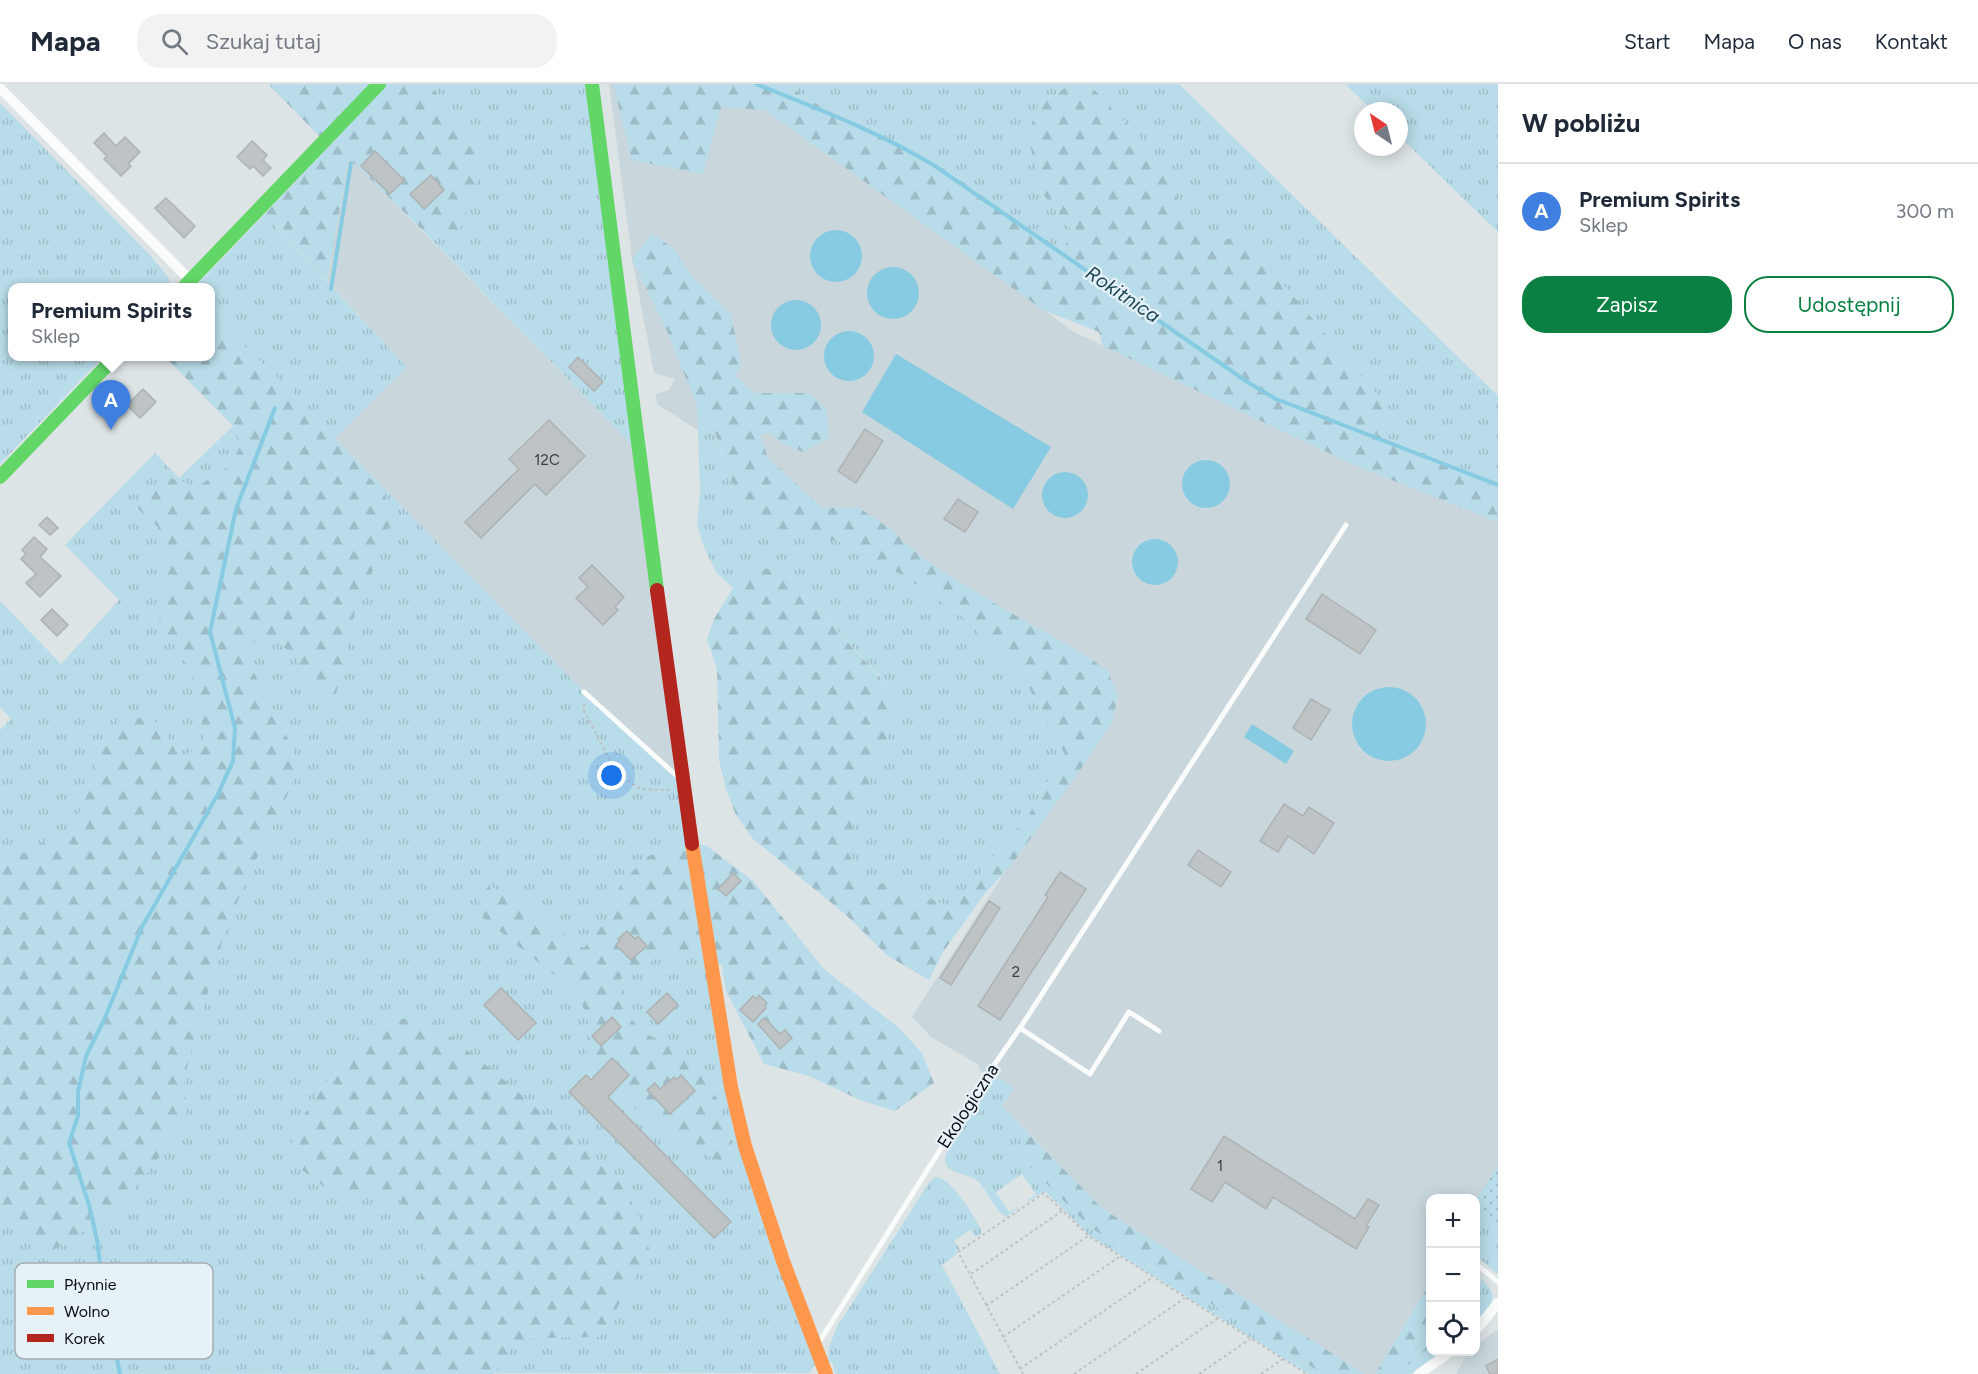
<!DOCTYPE html>
<html lang="pl">
<head>
<meta charset="utf-8">
<style>
	body { margin:0; font-family:Figtree,sans-serif; background:#f2f2f3; color:#1f2937 }
	.controls { position:absolute; right:18px; bottom:18px; display:grid; overflow:hidden; border-radius:12px; box-shadow:0 3px 15px #0003 }
	.controls button { width:54px; height:54px; display:grid; place-items:center; padding:0; border:0; border-bottom:2px solid #e0e1e3; background:#fff; color:#1f2937; font:30px sans-serif }
	.compass { position:absolute; left:1354px; top:18px; width:54px; height:54px; border-radius:50%; background:#fff; box-shadow:0 3px 15px #0003; rotate:325deg }
	.you { position:absolute; left:612px; top:692px; width:21px; height:21px; margin:-15px; border:4px solid #fff; border-radius:50%; background:#1a73e8; box-shadow:0 0 0 9px #1a73e833 }
	.badge { display:grid; place-items:center; width:39px; height:39px; border-radius:50%; background:#0b8043; color:#fff; font-size:20px; font-weight:700 }
	.pin { position:absolute; translate:-50% -50px; filter:drop-shadow(0 2px 3px #0008) }
	.pin::after { content:''; position:absolute; top:32px; width:21px; height:18px; background:inherit; clip-path:polygon(0 0,100% 0,50% 100%) }
	.popup { position:absolute; left:8px; top:199px; width:207px; height:78px; box-sizing:border-box; display:grid; place-content:center; border-radius:12px; background:#fff; filter:drop-shadow(0 2px 4px #0005); font-size:20px; white-space:nowrap; color:#747a83 }
	.popup b { font-size:22px; color:#1f2937 }
	.popup::after { content:''; position:absolute; left:50%; top:100%; margin-left:-12px; border:12px solid transparent; border-top-color:#fff }
	.list { margin:0; padding:0; list-style:none }
	h2 { display:flex; justify-content:space-between; align-items:center; height:78px; margin:0; padding:0 24px; font-size:26px }
	h2 small { font-size:20px; font-weight:400; color:#747a83 }
	.list li { display:grid; grid-template-columns:39px 1fr auto; gap:18px; align-items:center; box-sizing:border-box; height:96px; padding:0 24px; border-top:2px solid #e0e1e3 }
	.list b { display:block; font-size:22px; white-space:nowrap }
	.list p { margin:0; font-size:20px; white-space:nowrap; color:#747a83 }
	.list em { font-size:20px; font-style:normal; color:#747a83 }
	.actions { display:flex; gap:12px; padding:18px 24px }
	.actions a { flex:1; padding:14px 0; border:2px solid #0b8043; border-radius:24px; text-align:center; font-size:21px; color:#0b8043 }
	.actions .main { background:#0b8043; color:#fff }
	.icon { flex:none; width:33px; height:33px; fill:none; stroke:currentColor; stroke-width:2; stroke-linecap:round; stroke-linejoin:round }
	.map { position:relative; flex:none; width:1498px; height:1290px; overflow:hidden }
	header { display:flex; align-items:center; gap:36px; box-sizing:border-box; height:84px; padding:0 30px; background:#fff; border-bottom:2px solid #e0e1e3 }
	header strong { font-size:28px }
	nav { display:flex; gap:33px; margin-inline-start:auto; font-size:21px }
	.search { width:420px; height:54px; background:#f2f2f3; display:flex; align-items:center; gap:15px; box-sizing:border-box; padding:0 21px; border-radius:24px; color:#747a83; font-size:22px }
	main { display:flex }
	aside { flex:1; background:#fff }
	.map>svg:first-child { display:block }
	.built { fill:#c9d7dc }
	.grass { fill:url(#grass-tufts) }
	.forest { fill:url(#forest-firs) }
	.park { fill:url(#park-dots) }
	.water { fill:#86cbe2 }
	.lines { fill:none; stroke-linecap:round; stroke-linejoin:round }
	.stream { stroke:#86cbe2; stroke-width:4 }
	.building { fill:#bec4c6; stroke:#adb2b3; stroke-width:1.5 }
	.path { stroke:#bfc2c2; stroke-width:2; stroke-dasharray:3 3; stroke-linecap:butt }
	.lane { stroke:#fafbfb; stroke-width:5 }
	.street { stroke:#fafbfb; stroke-width:10 }
	.fast { stroke:#63d668; stroke-width:14 }
	.slow { stroke:#ff974d; stroke-width:14 }
	.jam { stroke:#b3261e; stroke-width:14 }
	.labels { text-anchor:middle; dominant-baseline:central; stroke-width:4.5; stroke-linejoin:round; paint-order:stroke }
	.number-label { font-size:15px; fill:#373c3e }
	.street-label { font-size:18px; fill:#0a0e10; stroke:#e6f2f7 }
	.water-label { font-size:20px; font-style:italic; fill:#1e4856; stroke:#e6f2f7 }
	.key { fill:#e6f2f7; stroke:#a4aeb2; stroke-width:1.5 }
	.key-label { font-size:16px; fill:#0a0e10 }
</style>
</head>
<body>
<header>
<strong>Mapa</strong>
<div class="search"><svg class="icon" aria-label="search" viewBox="0 0 24 24"><circle cx="10" cy="10" r="6"/><path d="M15 15l6 6"/></svg>Szukaj tutaj</div>
<nav><a>Start</a><a>Mapa</a><a>O nas</a><a>Kontakt</a></nav>
</header>
<main>
<div class="map">
<svg width="1498" height="1290" viewBox="0 0 1498 1290">
	<defs>
		<pattern id="grass-tufts" width="24" height="20" patternUnits="userSpaceOnUse" patternTransform="scale(1.5)"><rect width="24" height="20" fill="#b8dce9"/><path d="M3 7l-1-3M5 7V3M7 7l1-3M15 17l-1-3M17 17v-4M19 17l1-3" fill="none" stroke="#9dbcc7"/></pattern>
		<pattern id="forest-firs" width="22" height="20" patternUnits="userSpaceOnUse" patternTransform="scale(1.5)"><rect width="22" height="20" fill="#b8dce9"/><path d="M5 1l3.5 6h-7zM16 11l3.5 6h-7z" fill="#9dbcc7"/></pattern>
		<pattern id="park-dots" width="8" height="8" patternUnits="userSpaceOnUse" patternTransform="scale(1.5)"><rect width="8" height="8" fill="#b8dce9"/><path d="M2 2h.1M6 6h.1" fill="none" stroke="#9dbcc7" stroke-width="1.8" stroke-linecap="round"/></pattern>
	</defs>
	<rect width="100%" height="100%" fill="#dde4e6"/>
	<!-- built -->
	<g class="built">
		<path d="M609,0h120l345,248 282,134 142,56v643l-8,12 -14,32v-11h-46v85l-55,91h-10l-262,-165 -101,-103 12,-18 -14,-10 -7,1 -14,-9v-5l-48,-28 -19,-20 203,-318 -458,-295 -1,-10 13,-4 6,-11 -21,-6 -22,-114z"/>
		<path d="M349,73l293,298 40,326 -98,-89 -249,-254 72,-71 -80,-86z"/>
		<path d="M1498,1245v45h-42l12,-22h8v-7z"/>
	</g>
	<!-- grass -->
	<g class="grass">
		<path d="M429,0h163l50,371 -222,-227 22,9 14,-116z"/>
		<path d="M791,0h280l-34,23 5,86 31,39 -12,21 -127,-92 -130,-63z"/>
		<path d="M1089,0h90l319,312v87l-121,-49 15,-22 -181,-170 -31,-38 -27,-52z"/>
		<path d="M1345,0h153v148l-99,-96v-25h-26z"/>
		<path d="M0,19l149,151 20,24v7l-2,3h-155v68l91,1 -103,107z"/>
		<path d="M264,131l143,152 -72,71 249,254 98,89 49,306 88,269 -9,17 -810,1v-644l11,-11 -11,-12v-106l61,63 58,-64 -54,-55 90,-92 24,25 54,-52 -68,-69 45,-1v-68l-15,-1z"/>
		<path d="M697,321l16,23 15,45 13,27 37,28 71,16 58,34 63,44 27,33 31,31 36,67 -36,63 -35,41 -27,37 -19,12 -48,-22 -33,-1 -18,-30 8,-44 26,-57 15,-40 -18,-37 -78,-83 -17,-22 -24,-2 -27,20 -17,-16 -12,-25 -7,-22 3,-34z"/>
		<path d="M1000,994l14,10 -12,18 29,30 -14,17 74,75 232,146h-14l-219,-138 -45,-45 -16,10 -1,-1 8,-6 -14,-20 -26,18 13,20 9,-5v1l-12,9c-14,-9 -18,-28 -30,-37 -11,-8 -33,-5 -31,-24l48,-77z"/>
		<path d="M936,1093c17,2 37,38 45,52l1,4 -6,4 -6,-7 -16,11 6,8 -4,2 1,3 -15,11 58,109h-164l-4,-12 -4,1 1,-16 8,-20 93,-146z"/>
		<path d="M1476,1123l22,14v53l-22,-18z"/>
		<path d="M1476,1188c22,25 22,24 0,52v-29l6,-17z"/>
		<path d="M1430,1263v5h13l-32,22h-14z"/>
	</g>
	<!-- forest -->
	<g class="forest">
		<path d="M268,0h161l52,68 -5,32 -16,46 -18,7 -22,-9 -71,-70 -22,123 -63,-66 65,-69z"/>
		<path d="M613,0h178l13,14 130,63 127,91 12,-20 -31,-39 -14,-56 9,-30 34,-23h18l64,68 27,52 31,37 32,-4 149,175 -15,22 121,49v39l-142,-56 -253,-120 -4,-14 -56,-22 -278,-200 -44,-3 -18,67 -71,-14z"/>
		<path d="M652,149l22,16 18,27 39,38 10,50 -6,12 20,17h55l16,15 3,30 -26,14 -19,-8 -14,-11 -10,2 8,23 54,50h37l29,19 37,33 79,49 80,45 24,17 10,26 -7,27 -25,38 -71,98 -32,36 -40,56 -14,28 -41,-24 -42,-41 -93,-76 -17,-24 -10,-26 -7,-29 -2,-91 -10,-30 7,-20 19,-31 27,-20 24,2 17,22 78,84 18,36 -15,40 -26,58 -8,43 18,30 33,1 48,22 19,-12 27,-37 35,-41 36,-63 -36,-67 -31,-31 -27,-33 -63,-44 -58,-34 -71,-16 -20,-9 -17,-19 -13,-27 -13,-41 -18,-27 -31,-76 -34,-70z"/>
		<path d="M210,227l20,22 62,58 34,43 36,34 24,30 5,21 -22,61 -21,48v35l-12,29 -13,8 -28,-43 -16,-14 -20,-5 -9,9v18l35,67 14,35 -16,38 -34,69 -24,57 -41,148 3,34 -30,47 -37,47 -43,29 -28,16 -48,-34 -1,-3v-358h15l58,-29 19,-47 8,-39 22,-24h30l31,38 20,-11c2,-26 -9,-71 -22,-95 -4,-9 -15,-17 -22,-25l4,-47 -5,-51 -23,-21 30,-30 32,11 32,-21 12,-21 -8,-20 -68,-68 45,-1z"/>
		<path d="M691,759l16,3 46,35 71,88 75,59 23,25 12,30 -39,28 -35,-11 -51,-24 -45,-12 -38,-73 -4,-26c-10,-4 -25,-14 -35,-14 -24,0 -50,18 -69,30l7,31 20,22 28,11 29,23 14,29 15,44 -1,28 -54,-32 -40,-28 -49,-51 1,-39 -11,-26 -99,-79 2,-18 9,-10 27,11 68,51 24,-30 13,-35 27,-27z"/>
		<path d="M396,935l34,1 80,65 95,84 21,20 16,36 8,27 -50,85 -65,1 -19,5 -23,31h-141l51,-64 25,-43 -8,-39 -21,-28 -68,-8 -30,-23 -10,-24 8,-23 62,-90 15,-9z"/>
		<path d="M1031,1052l72,73 262,165h-42l-232,-146 -75,-75z"/>
		<path d="M1430,1199v64l-33,27h-22z"/>
	</g>
	<!-- park -->
	<path class="park" d="M1498,1081v56l-1,1 -21,-15v-7z"/>
	<!-- water -->
	<g class="water">
		<circle cx="836" cy="172" r="26"/>
		<circle cx="893" cy="209" r="26"/>
		<circle cx="796" cy="241" r="25"/>
		<circle cx="849" cy="272" r="25"/>
		<path d="M896,270l155,93 -38,62 -151,-97z"/>
		<circle cx="1206" cy="400" r="24"/>
		<circle cx="1065" cy="411" r="23"/>
		<circle cx="1155" cy="478" r="23"/>
		<circle cx="1389" cy="640" r="37"/>
		<path d="M1252,640l42,27 -8,13 -42,-27z"/>
	</g>
	<g class="lines">
		<!-- stream -->
		<g class="stream">
			<path d="M756,0c60,24 123,48 179,82l314,217 27,16 222,86"/>
			<path d="M331,205l20,-126"/>
			<path d="M120,1290l-16,-80 -7,-54 -8,-35 -20,-62 9,-27v-24l8,-36 19,-38 37,-91 76,-133 15,-33 2,-33 -25,-96 26,-123 39,-101"/>
		</g>
	</g>
	<!-- building -->
	<g class="building">
		<path d="M104,49l12,13 9,-9 15,15 -12,12 3,2 -10,10 -17,-17 3,-3 -13,-13z"/>
		<path d="M252,57l15,14 -4,5 8,8 -8,8 -10,-10 -3,3 -13,-12z"/>
		<path d="M375,67l29,29 -14,14 -29,-28z"/>
		<path d="M431,91l13,15 -20,19 -14,-15z"/>
		<path d="M166,114l29,28 -11,12 -29,-30z"/>
		<path d="M578,273l25,25 -9,9 -25,-24z"/>
		<path d="M143,305l13,13 -16,16 -13,-13z"/>
		<path d="M549,336l36,36 -39,39 -11,-11 -54,54 -16,-16 54,-53 -10,-10z"/>
		<path d="M865,345l18,12 -27,42 -18,-12z"/>
		<path d="M958,415l20,13 -13,20 -21,-13z"/>
		<path d="M47,433l11,11 -8,7 -11,-10z"/>
		<path d="M34,453l13,12 -7,8 21,19 -21,21 -14,-14 10,-9 -15,-15 5,-5 -4,-4z"/>
		<path d="M592,481l32,32 -9,10 3,3 -15,15 -27,-27 12,-11 -9,-9z"/>
		<path d="M1322,510l54,36 -16,24 -54,-35z"/>
		<path d="M52,525l16,16 -11,11 -16,-16z"/>
		<path d="M1311,615l19,11 -19,30 -18,-12z"/>
		<path d="M1284,720l19,12 6,-9 25,16 -20,31 -26,-18 -10,16 -18,-11z"/>
		<path d="M1198,766l33,22 -10,15 -33,-22z"/>
		<path d="M1060,788l26,17 -86,131 -22,-14 70,-109 -3,-2z"/>
		<path d="M733,789l8,8 -15,15 -8,-7z"/>
		<path d="M989,817l11,7 -49,77 -11,-7z"/>
		<path d="M627,847l8,8 3,-3 9,10 -16,14 -15,-15 4,-4 -2,-2z"/>
		<path d="M501,904l35,35 -18,17 -34,-35z"/>
		<path d="M667,909l11,12 -20,19 -11,-12z"/>
		<path d="M759,911l8,8 -2,3 1,2 -13,14 -13,-12 13,-14 4,3z"/>
		<path d="M612,933l9,10 -20,19 -9,-10z"/>
		<path d="M764,934l16,16 5,-4 7,8 -12,11 -22,-25z"/>
		<path d="M612,974l17,17 -21,22 123,125 -17,16 -145,-146 17,-17 5,5z"/>
		<path d="M681,991l14,16 -25,23 -23,-24 8,-7 5,6 14,-12 2,3z"/>
		<path d="M1224,1052l131,83 13,-20 11,6 -13,21 3,1 -13,22 -83,-52 -7,12 -41,-27 -13,20 -21,-13z"/>
		<path d="M1498,1275v15h-8l-4,-8z"/>
	</g>
	<g class="lines">
		<!-- path -->
		<g class="path">
			<path d="M584,620v7l32,61 24,17 30,1"/>
			<path d="M971,1190l91,-63"/>
			<path d="M986,1222l102,-70"/>
			<path d="M1003,1253l116,-80"/>
			<path d="M1020,1285l133,-92"/>
			<path d="M1023,1290l-65,-122 86,-59 46,44 217,137"/>
			<path d="M1074,1290l111,-76"/>
			<path d="M1136,1290l82,-56"/>
			<path d="M1199,1290l51,-35"/>
			<path d="M1261,1290l22,-15"/>
		</g>
		<!-- lane -->
		<g class="lane">
			<path d="M584,608l94,85"/>
			<path d="M1020,944l326,-503"/>
			<path d="M1476,1180l22,18"/>
			<path d="M818,1260l169,-269 33,-47 70,46 39,-62 30,19"/>
		</g>
		<!-- street -->
		<g class="street">
			<path d="M0,4l190,192"/>
			<path d="M1476,1246l22,-27"/>
			<path d="M1419,1290l31,-22"/>
		</g>
		<!-- fast -->
		<g class="fast">
			<path d="M592,0l65,506"/>
			<path d="M183,204l196,-204"/>
			<path d="M0,393l116,-121"/>
		</g>
		<!-- slow -->
		<path class="slow" d="M692,760l39,243 14,59 38,115 43,113"/>
		<!-- jam -->
		<path class="jam" d="M657,506l35,254"/>
	</g>
	<g class="labels">
		<!-- number labels -->
		<g class="number-label">
			<text x="547" y="376">12C</text>
			<text x="1016" y="888">2</text>
			<text x="1220" y="1082">1</text>
		</g>
		<!-- street labels -->
		<g class="street-label">
			<text transform="translate(968 1022) rotate(-57)">Ekologiczna</text>
		</g>
		<!-- water labels -->
		<g class="water-label">
			<text transform="translate(1123 210) rotate(34)">Rokitnica</text>
		</g>
	</g>
	<!-- legend -->
	<rect x="15" y="1179" width="198" height="96" rx="9" class="key"/>
	<rect x="27" y="1196" width="27" height="8" fill="#63d668"/>
	<rect x="27" y="1223" width="27" height="8" fill="#ff974d"/>
	<rect x="27" y="1250" width="27" height="8" fill="#b3261e"/>
	<g class="key-label">
		<text x="64" y="1206">Płynnie</text>
		<text x="64" y="1233">Wolno</text>
		<text x="64" y="1260">Korek</text>
	</g>
</svg>
<div class="controls">
<button>+</button>
<button>−</button>
<button><svg class="icon" aria-label="locate" viewBox="0 0 24 24"><circle cx="12" cy="12" r="6"/><path d="M12 2v4M12 18v4M2 12h4M18 12h4"/></svg></button>
</div>
<svg class="compass" viewBox="-18 -18 36 36"><path d="M0-13l5 13h-10z" fill="#e53935"/><path d="M0 13l5-13h-10z" fill="#747a83"/></svg>
<div class="you"></div>
<div class="pin badge" style="left:111px;top:346px;background:#3f7fe0">A</div>
<div class="popup"><b>Premium Spirits</b>Sklep</div>
</div>
<aside>
<h2>W pobliżu<small></small></h2>
<ul class="list">
<li><span class="badge" style="background:#3f7fe0">A</span><div><b>Premium Spirits</b><p>Sklep</p></div><em>300 m</em></li>
</ul>
<div class="actions"><a class="main">Zapisz</a><a>Udostępnij</a></div>
</aside>
</main>
</body>
</html>
